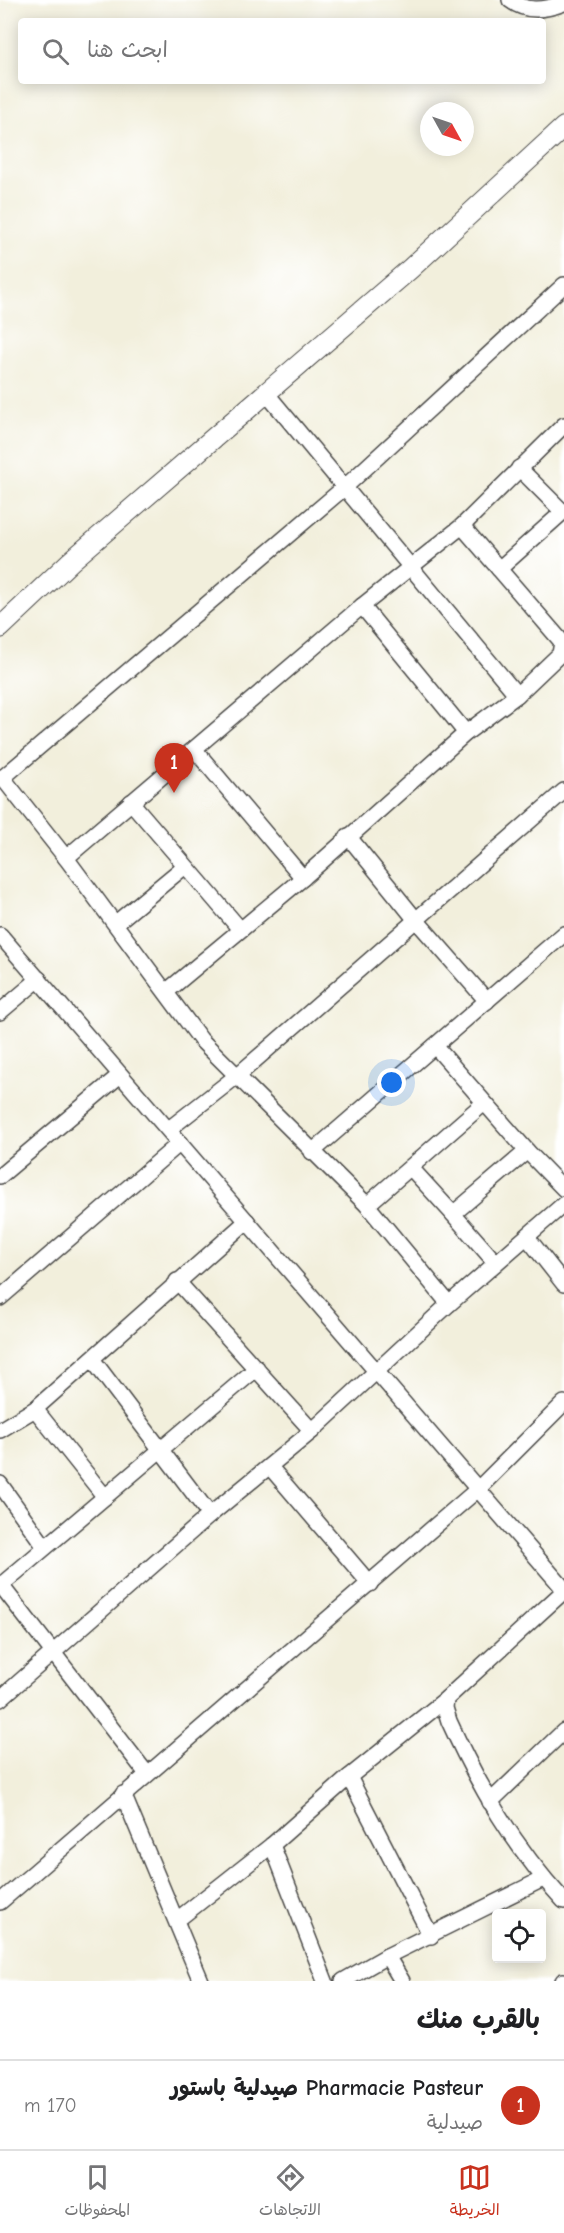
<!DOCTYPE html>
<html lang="ar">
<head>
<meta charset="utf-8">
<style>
	body { margin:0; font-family:"Comic Neue","Playpen Sans Arabic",sans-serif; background:#f6f6f6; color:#202124; direction:rtl }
	.controls { position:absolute; right:18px; bottom:18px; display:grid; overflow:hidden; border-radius:6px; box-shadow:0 3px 15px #0003 }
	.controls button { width:54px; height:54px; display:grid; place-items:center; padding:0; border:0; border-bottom:2px solid #e0e0e0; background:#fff; color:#202124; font:30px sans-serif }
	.compass { position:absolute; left:420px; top:102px; width:54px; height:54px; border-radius:50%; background:#fff; box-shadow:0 3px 15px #0003; rotate:130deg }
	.you { position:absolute; left:392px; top:1083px; width:21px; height:21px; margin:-15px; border:4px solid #fff; border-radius:50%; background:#1a73e8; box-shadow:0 0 0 9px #1a73e833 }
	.badge { display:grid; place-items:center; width:39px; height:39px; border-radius:50%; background:#c8321e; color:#fff; font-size:20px; font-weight:700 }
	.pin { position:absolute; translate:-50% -50px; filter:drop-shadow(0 2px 3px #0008) }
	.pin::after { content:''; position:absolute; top:32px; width:21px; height:18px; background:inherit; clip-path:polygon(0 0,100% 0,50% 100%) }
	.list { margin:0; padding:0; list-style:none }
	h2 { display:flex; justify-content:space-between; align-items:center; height:78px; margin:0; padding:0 24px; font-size:26px }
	h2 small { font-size:20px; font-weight:400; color:#757577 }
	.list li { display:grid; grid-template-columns:39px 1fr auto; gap:18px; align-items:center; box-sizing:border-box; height:90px; padding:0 24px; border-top:2px solid #e0e0e0 }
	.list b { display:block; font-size:22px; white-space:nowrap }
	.list p { margin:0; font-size:20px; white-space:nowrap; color:#757577 }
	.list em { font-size:20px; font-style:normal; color:#757577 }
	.icon { flex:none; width:33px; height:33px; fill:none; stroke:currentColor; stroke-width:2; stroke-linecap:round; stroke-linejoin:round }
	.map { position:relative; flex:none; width:564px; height:1981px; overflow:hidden; direction:ltr }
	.search { position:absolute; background:#fff; box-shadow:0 3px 15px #0003; left:18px; right:18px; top:18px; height:66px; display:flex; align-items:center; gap:15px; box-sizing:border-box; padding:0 21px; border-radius:6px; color:#757577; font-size:22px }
	.sheet { height:168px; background:#fff }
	nav { display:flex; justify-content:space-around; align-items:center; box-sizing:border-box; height:84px; border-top:2px solid #e0e0e0; background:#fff; font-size:16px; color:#757577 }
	nav a { display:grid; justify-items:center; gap:3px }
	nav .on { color:#c8321e }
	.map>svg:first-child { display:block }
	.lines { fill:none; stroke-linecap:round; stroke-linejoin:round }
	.minor-casing { stroke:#494846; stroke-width:18 }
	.major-casing { stroke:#494846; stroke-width:22 }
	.minor { stroke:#fff; stroke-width:15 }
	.major { stroke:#fff; stroke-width:20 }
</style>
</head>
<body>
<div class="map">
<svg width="564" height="1981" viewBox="0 0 564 1981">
	<rect width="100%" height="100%" fill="#fff"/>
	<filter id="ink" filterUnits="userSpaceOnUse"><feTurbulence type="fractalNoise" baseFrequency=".0167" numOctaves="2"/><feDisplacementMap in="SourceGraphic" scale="12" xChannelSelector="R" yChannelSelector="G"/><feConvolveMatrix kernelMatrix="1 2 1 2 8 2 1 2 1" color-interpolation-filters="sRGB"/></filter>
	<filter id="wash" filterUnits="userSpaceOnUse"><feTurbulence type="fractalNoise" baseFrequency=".008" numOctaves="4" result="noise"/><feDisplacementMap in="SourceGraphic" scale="24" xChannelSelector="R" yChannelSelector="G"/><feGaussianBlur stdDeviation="1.35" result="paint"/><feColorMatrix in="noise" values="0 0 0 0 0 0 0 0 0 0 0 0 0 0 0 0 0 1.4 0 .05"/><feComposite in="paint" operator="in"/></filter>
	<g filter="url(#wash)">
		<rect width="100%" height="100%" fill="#f2efdc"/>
	</g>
	<g filter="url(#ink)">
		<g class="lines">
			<!-- minor casing -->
			<g class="minor-casing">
				<g id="minor">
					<path d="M510,0c17,13 35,10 54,3"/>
					<path d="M519,468l44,44"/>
					<path d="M462,526l100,116 -2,12 -43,41"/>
					<path d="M499,569l65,-58"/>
					<path d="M362,606l104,127"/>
					<path d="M195,750l108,128"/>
					<path d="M2,777l64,81 296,-252 100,-80 102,-101"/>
					<path d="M0,780l345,-293 219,-202"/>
					<path d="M131,802l108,126"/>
					<path d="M348,836l68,84 71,81"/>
					<path d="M66,858l135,182 166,165 82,99"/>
					<path d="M116,923l69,-57"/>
					<path d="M0,935l564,654"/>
					<path d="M166,992l137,-114 163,-145 51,-38 -250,-301"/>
					<path d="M0,1012l39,-33"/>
					<path d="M435,1046l92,105 -74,63 43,49"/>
					<path d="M169,1129l69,-54 326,-284"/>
					<path d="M527,1151l37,38"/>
					<path d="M312,1152l252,-218"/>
					<path d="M411,1168l42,46"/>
					<path d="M0,1176l120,-101"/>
					<path d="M367,1205l117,-102"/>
					<path d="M527,1237l37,47"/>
					<path d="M177,1281l135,150"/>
					<path d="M0,1298l180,-155"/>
					<path d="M92,1359l118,156"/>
					<path d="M35,1409l70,88"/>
					<path d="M0,1430l35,-21 212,-188"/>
					<path d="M270,1467l100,117"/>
					<path d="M0,1484l45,63"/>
					<path d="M0,1584l147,190"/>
					<path d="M0,1586l257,-218"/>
					<path d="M0,1699l210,-184 102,-84 137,-127 115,-100"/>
					<path d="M446,1699l-1,9 4,13c30,66 65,126 115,180"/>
					<path d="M349,1777l82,159"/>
					<path d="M123,1794l78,187"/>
					<path d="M490,1802l74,-71"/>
					<path d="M272,1845l53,136"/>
					<path d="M0,1902l478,-413 86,-86"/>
					<path d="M177,1920l95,-75 77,-68 97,-78 118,-108"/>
					<path d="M387,1956l15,25"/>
					<path d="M343,1981l44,-25 156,-77"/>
					<path d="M563,1981h1"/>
				</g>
			</g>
			<!-- major casing -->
			<g class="major-casing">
				<path id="major" d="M0,628l71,-67 339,-292 154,-142"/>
			</g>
			<!-- minor -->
			<use href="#minor" class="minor"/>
			<!-- major -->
			<use href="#major" class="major"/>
		</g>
	</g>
</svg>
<div class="controls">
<button><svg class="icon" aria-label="locate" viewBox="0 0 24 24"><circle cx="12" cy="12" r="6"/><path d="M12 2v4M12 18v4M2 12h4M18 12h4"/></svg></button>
</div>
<svg class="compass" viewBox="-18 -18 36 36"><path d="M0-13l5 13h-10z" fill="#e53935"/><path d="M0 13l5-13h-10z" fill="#757577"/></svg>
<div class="you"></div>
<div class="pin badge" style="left:174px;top:793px">1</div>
<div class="search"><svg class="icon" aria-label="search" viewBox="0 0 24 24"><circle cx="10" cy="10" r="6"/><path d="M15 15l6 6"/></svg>ابحث هنا</div>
</div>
<section class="sheet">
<h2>بالقرب منك<small></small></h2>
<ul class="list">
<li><span class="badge">1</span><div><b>Pharmacie Pasteur صيدلية باستور</b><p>صيدلية</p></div><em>170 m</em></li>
</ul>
</section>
<nav>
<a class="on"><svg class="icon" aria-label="map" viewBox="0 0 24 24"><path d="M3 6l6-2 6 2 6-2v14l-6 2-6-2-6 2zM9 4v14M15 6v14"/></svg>الخريطة</a>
<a><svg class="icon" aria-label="directions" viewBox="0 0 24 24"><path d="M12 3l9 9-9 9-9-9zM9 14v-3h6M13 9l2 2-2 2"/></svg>الاتجاهات</a>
<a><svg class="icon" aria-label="saved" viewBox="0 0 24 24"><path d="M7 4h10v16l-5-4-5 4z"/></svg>المحفوظات</a>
</nav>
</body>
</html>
